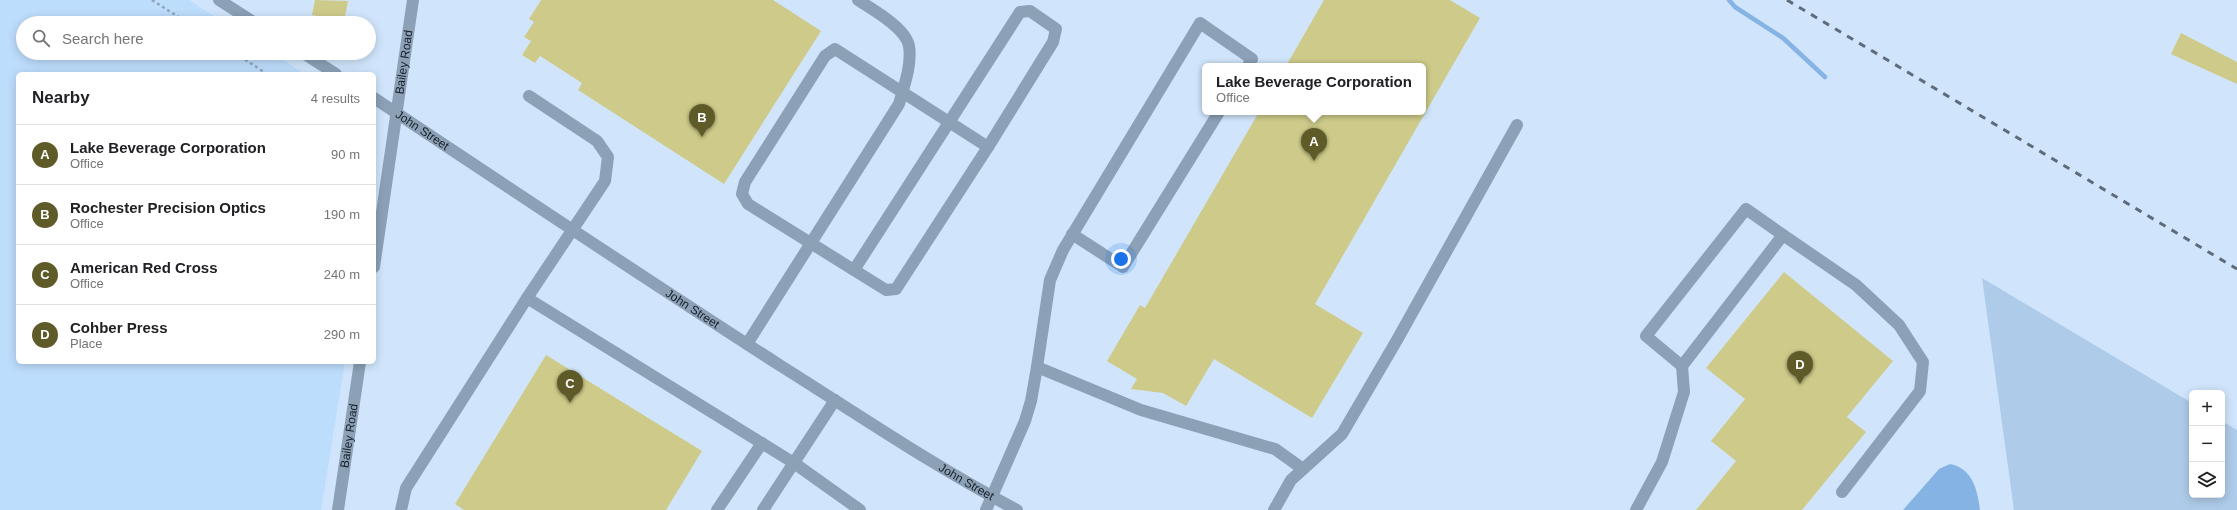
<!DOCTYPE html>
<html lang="en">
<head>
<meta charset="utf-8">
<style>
	body { margin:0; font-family:Helvetica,sans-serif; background:#f6f6f6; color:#202124 }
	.controls { position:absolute; right:12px; bottom:12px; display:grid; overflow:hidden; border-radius:6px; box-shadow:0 2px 10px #0003 }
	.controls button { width:36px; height:36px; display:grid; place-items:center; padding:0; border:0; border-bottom:1px solid #e0e0e0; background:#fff; color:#202124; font:20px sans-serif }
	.you { position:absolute; left:1121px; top:259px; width:14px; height:14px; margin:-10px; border:3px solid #fff; border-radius:50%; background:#1a73e8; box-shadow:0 0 0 6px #1a73e833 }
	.badge { display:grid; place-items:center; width:26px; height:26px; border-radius:50%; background:#5e5b28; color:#fff; font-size:13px; font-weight:700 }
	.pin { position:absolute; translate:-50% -33px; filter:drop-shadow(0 1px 2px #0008) }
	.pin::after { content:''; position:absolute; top:21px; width:14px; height:12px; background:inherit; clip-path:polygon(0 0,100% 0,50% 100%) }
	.popup { position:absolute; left:1202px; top:63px; width:224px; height:52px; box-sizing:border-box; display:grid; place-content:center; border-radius:6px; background:#fff; filter:drop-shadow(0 1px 3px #0005); font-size:13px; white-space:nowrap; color:#757577 }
	.popup b { font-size:15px; color:#202124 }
	.popup::after { content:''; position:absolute; left:50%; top:100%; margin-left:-8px; border:8px solid transparent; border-top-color:#fff }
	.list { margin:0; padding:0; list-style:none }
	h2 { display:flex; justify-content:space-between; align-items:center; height:52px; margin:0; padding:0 16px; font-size:17px }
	h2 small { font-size:13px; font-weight:400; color:#757577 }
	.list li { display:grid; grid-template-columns:26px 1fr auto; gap:12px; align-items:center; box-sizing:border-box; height:60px; padding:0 16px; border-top:1px solid #e0e0e0 }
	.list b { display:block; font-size:15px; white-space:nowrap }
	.list p { margin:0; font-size:13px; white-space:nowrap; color:#757577 }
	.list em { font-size:13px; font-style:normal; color:#757577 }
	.icon { flex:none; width:22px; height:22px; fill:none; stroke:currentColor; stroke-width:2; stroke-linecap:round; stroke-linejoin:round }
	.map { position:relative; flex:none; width:2237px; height:510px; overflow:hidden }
	.search { position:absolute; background:#fff; box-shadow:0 2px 10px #0003; left:16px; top:16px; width:360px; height:44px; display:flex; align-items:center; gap:10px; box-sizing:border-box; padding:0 14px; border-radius:22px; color:#757577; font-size:15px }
	.panel { position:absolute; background:#fff; box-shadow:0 2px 10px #0003; left:16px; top:72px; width:360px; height:292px; border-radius:6px }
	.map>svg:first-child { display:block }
	.built { fill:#bdddfd }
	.green { fill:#aecbe9 }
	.water { fill:#85b4e4 }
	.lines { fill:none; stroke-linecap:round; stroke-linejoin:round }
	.stream { stroke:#85b4e4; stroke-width:4.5 }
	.building { fill:#cecb8a }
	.path { stroke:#93a4b6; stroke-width:2.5; stroke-dasharray:3 3; stroke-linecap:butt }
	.minor { stroke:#8ca1b6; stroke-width:12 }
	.rail { stroke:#5e6b7a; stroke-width:3; stroke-dasharray:7 7; stroke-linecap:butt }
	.labels { text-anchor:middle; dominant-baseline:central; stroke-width:3; stroke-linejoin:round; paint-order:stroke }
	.street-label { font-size:12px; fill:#161f29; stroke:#d0e5fb }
</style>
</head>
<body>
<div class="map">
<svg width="2237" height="510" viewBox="0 0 2237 510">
	<rect width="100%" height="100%" fill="#d0e5fb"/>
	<!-- built -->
	<path class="built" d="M0,0h189l36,23h-202v30h249l33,21h-287v288h327l-24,148h-321z"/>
	<!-- green -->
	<path class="green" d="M1982,278l210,125v92h30v-74l15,9v80h-223z"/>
	<!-- water -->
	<path class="water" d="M1950,464c23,5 27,25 30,46h-77l36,-41z"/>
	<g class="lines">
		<!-- stream -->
		<path class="stream" d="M1729,0l6,7 48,31 42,39"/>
	</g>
	<!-- building -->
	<g class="building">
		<path d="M315,0l33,1 -4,20 -32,-6z"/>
		<path d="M541,0h232l48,31 -97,153 -146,-94 4,-7 -42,-27 -5,7 -13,-8 9,-14 -7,-4 10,-15 -5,-3z"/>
		<path d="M1324,0h126l30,18 -165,286 48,29 -51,85 -98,-59 -28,47 -23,-13 -32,-4 6,-10 -30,-18 33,-56 5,3 114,-196h164v-46h-137z"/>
		<path d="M2181,33l56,29v22l-66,-30z"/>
		<path d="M1784,272l109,89 -46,56 19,15 -64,78h-106l40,-49 -25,-20 34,-42 -39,-31z"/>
		<path d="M546,355l156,96 -36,59h-202l-9,-6z"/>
	</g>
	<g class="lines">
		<!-- path -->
		<g class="path">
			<path d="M152,0l36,23"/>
			<path d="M235,53l32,21"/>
		</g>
		<!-- minor -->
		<g class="minor">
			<path d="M219,0l36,23"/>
			<path d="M835,49l153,98 -92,142 -10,1 -138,-86 -6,-10 3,-12 80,-126z"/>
			<path d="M303,53l33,21"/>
			<path id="s1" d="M374,98c135,90 270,180 407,268 78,49 154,101 236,144"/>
			<path d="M1072,234l51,33 96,-155"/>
			<path id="s2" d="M374,267l39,-267"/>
			<path d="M854,270l166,-258 10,-1 26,18 -3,13 -65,105"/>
			<path d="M527,298l267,165 66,47"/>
			<path d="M747,344l152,-240c5,-18 13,-39 10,-58 -3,-18 -37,-37 -51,-46"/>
			<path d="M1682,366l-36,-30 100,-127 37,26"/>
			<path d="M1037,367l13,-87 13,-30 137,-227 52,36 -4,7"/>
			<path id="s3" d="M338,510l22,-148"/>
			<path d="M401,510l5,-22 121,-190 78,-117 3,-24 -11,-16 -68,-45"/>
			<path d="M717,510l45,-67"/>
			<path d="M763,510l72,-110"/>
			<path d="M986,510l39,-89 6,-20 6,-34 104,43 134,39 28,20"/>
			<path d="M1274,510l17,-30 51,-46 55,-94 120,-215"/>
			<path d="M1636,510l26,-48 22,-70 -2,-26 101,-131 73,50 43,40 24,37 -3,29 -78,101"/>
		</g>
		<!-- rail -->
		<path class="rail" d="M1787,0l450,269"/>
	</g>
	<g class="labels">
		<!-- street labels -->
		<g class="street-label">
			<text stroke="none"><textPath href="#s2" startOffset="207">Bailey Road</textPath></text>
			<text stroke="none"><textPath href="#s1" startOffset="58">John Street</textPath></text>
			<text stroke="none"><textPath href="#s1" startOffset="382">John Street</textPath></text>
			<text stroke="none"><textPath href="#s3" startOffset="75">Bailey Road</textPath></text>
			<text stroke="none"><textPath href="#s1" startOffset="706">John Street</textPath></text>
		</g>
	</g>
</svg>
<div class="controls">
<button>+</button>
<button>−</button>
<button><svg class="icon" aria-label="layers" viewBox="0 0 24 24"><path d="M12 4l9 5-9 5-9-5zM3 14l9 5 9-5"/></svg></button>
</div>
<div class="you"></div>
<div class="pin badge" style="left:1314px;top:161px">A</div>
<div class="popup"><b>Lake Beverage Corporation</b>Office</div>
<div class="pin badge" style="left:702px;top:137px">B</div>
<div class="pin badge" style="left:570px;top:403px">C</div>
<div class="pin badge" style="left:1800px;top:384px">D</div>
<div class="search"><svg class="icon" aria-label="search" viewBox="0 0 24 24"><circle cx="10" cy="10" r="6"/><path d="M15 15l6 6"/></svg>Search here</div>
<section class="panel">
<h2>Nearby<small>4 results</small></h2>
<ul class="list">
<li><span class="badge">A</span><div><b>Lake Beverage Corporation</b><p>Office</p></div><em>90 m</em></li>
<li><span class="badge">B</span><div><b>Rochester Precision Optics</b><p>Office</p></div><em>190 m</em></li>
<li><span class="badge">C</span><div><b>American Red Cross</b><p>Office</p></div><em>240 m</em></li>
<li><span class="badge">D</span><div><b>Cohber Press</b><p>Place</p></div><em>290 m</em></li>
</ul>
</section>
</div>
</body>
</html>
